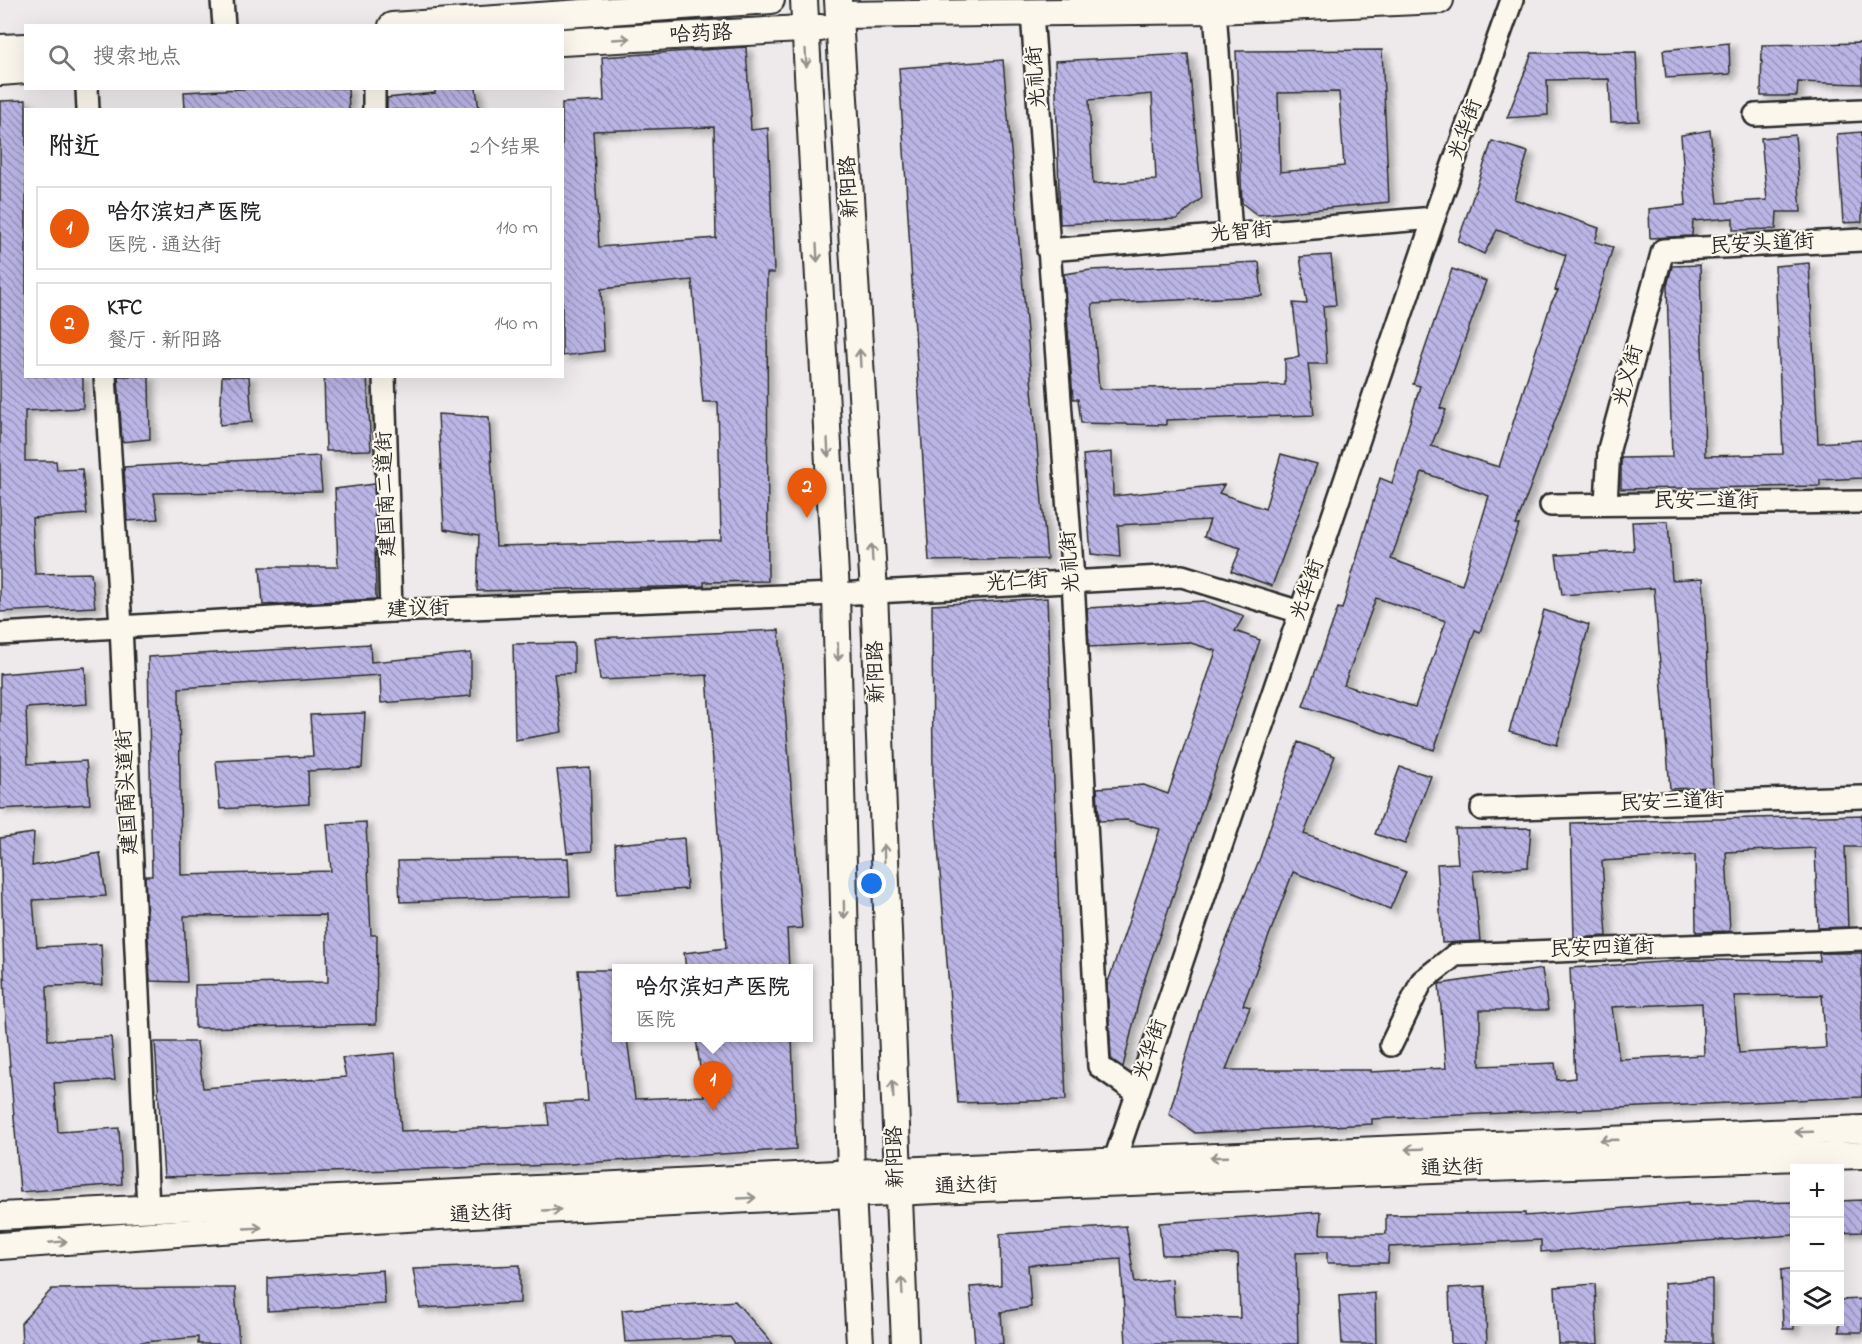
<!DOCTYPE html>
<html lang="zh">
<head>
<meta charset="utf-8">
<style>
	body { margin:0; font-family:"Indie Flower","LXGW WenKai TC",sans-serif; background:#f6f6f6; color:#202124 }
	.controls { position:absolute; right:18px; bottom:18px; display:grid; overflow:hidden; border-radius:0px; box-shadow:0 6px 24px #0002 }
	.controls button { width:54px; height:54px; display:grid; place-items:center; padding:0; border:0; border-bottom:2px solid #e0e0e0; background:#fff; color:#202124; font:30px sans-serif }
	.you { position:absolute; left:872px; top:884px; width:21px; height:21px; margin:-15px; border:4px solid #fff; border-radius:50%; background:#1a73e8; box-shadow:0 0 0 9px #1a73e833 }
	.badge { display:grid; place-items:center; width:39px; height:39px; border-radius:50%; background:#ea580c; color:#fff; font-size:20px; font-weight:700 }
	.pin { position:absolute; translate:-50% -50px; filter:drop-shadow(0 2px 3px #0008) }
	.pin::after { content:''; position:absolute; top:32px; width:21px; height:18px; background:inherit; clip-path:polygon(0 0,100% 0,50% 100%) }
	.popup { position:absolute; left:612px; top:964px; width:201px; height:78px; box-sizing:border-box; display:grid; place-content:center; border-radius:0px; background:#fff; filter:drop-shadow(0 2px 4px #0005); font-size:20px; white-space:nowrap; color:#757577 }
	.popup b { font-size:22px; color:#202124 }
	.popup::after { content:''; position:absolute; left:50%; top:100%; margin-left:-12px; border:12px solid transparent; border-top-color:#fff }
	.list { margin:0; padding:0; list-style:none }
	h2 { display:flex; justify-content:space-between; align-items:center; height:78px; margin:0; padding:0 24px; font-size:26px }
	h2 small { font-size:20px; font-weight:400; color:#757577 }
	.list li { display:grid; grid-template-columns:39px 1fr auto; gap:18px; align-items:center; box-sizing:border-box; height:84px; margin:0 12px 12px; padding:0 12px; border:2px solid #e0e0e0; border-radius:0px }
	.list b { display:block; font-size:22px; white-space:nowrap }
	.list p { margin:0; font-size:20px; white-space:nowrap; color:#757577 }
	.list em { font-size:20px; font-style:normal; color:#757577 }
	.icon { flex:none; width:33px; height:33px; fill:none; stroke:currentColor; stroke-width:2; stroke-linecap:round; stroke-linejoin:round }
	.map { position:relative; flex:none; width:1862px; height:1344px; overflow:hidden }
	.search { position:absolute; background:#fff; box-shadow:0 6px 24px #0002; left:24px; top:24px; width:540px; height:66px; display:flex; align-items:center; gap:15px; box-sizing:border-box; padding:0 21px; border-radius:0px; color:#757577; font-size:22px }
	.panel { position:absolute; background:#fff; box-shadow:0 6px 24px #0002; left:24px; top:108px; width:540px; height:270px; border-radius:0px }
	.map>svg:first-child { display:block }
	.building { fill:url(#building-back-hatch); stroke:#2b2b2b; stroke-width:1.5; fill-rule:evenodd; filter:url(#shadow) }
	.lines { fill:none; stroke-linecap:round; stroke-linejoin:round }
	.minor-casing { stroke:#2b2b2b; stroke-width:26 }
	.major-casing { stroke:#2b2b2b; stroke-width:30 }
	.minor { stroke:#fbf7ec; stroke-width:21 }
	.major { stroke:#fbf7ec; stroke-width:26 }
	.oneway { stroke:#93918c }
	.labels { text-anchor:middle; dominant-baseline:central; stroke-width:4.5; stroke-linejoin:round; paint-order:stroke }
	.street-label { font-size:21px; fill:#2b2b2b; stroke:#fbf7ec }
</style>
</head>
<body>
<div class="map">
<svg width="1862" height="1344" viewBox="0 0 1862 1344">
	<defs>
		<pattern id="building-back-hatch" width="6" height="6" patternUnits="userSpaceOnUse" patternTransform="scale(1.5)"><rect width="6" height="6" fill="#bbb5e6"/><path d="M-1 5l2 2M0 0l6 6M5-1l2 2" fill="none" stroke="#9893bb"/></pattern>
		<filter id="shadow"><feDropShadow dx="6" dy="4" stdDeviation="3" flood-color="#0004"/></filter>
	</defs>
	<rect width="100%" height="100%" fill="#eeeaeb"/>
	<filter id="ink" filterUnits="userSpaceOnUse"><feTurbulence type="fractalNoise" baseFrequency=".0167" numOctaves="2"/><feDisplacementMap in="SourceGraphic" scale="12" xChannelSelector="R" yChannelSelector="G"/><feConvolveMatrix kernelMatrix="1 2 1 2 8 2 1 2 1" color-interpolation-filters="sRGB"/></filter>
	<g filter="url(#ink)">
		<!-- building -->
		<g class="building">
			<path d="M1729,43l1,31 -64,4 -3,-28z"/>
			<path d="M1862,43v41l-64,-2 -1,14h-36l1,-51z"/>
			<path d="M746,47l5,83 17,-2 6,145h-7l1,308 -64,1v4l-227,5 2,-56 -35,-6 -6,-115 51,3 7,129 225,-6 -3,-138h-15l-11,-122 -91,9 3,62 -42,5v-253l42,-2 -2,-44zM714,127l2,111 -117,9 -6,-116z"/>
			<path d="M1382,50l7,152 -132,13 -15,-12 -6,-152zM1339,92l5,74 -64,6 -2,-79z"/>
			<path d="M1636,52l3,69 -28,1 -2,-43 -62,1 1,35 -41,3 25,-65z"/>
			<path d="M1188,54l14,144 -25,21 -117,5 -5,-163zM1152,94l4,86 -63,4 -4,-84z"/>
			<path d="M1003,60l44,499 -118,2 -30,-493z"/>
			<path d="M261,88h87l1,22h-164l-1,-18z"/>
			<path d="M435,88h41l3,22h-92v-12l48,-5z"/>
			<path d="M26,100v276h57v32l-58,3v50h31l1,9 25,-1 5,45 -55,4 3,56 56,-1 4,34 -95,5v-511z"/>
			<path d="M1710,130l8,73 49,-3 -6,-62 34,-3 6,77h-24l-1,17 -43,1v-12l-40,3 -1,15 -42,2 -1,-29 37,-4 -5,-70z"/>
			<path d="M1862,132v90l-19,1 -6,-89z"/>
			<path d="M1492,141l36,11 -14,47 85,29 -4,14 18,5 -33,107 -64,171h3l-39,107 -5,-2 -41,120 -131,-44 35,-98 4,1 38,-131 12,5 28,-97 -7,-2 39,-115 34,12 -46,127 6,2 -15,36 68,21 52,-164 7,-12 -3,-1 11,-35 -69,-25 -13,24 -26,-13zM1422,472l67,24 -27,89 -71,-26zM1376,598l70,23 -31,86 -71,-22z"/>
			<path d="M1331,255l5,50 -13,1 4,58h-19l6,51 -148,5v5l-85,-2 -3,-24h-5l-9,-125 27,-4 168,-8 3,34 -170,8 7,85 186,-4v-26l14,-2 -6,-54 14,1 -7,-47z"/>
			<path d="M1809,263l9,180 44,-3v38l-42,2v6l-199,3v-31l51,-1 -5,-171 5,-20 28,-1 5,191 78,-2 -8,-188z"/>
			<path d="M118,376h31l1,63 -28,3z"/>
			<path d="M222,376h27l3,46 -32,3z"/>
			<path d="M324,376h43l4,74 -45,1z"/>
			<path d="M1112,452l1,44 111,-11 -5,8 46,16 16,-55 36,10 -45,122 -41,-15 10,-23 -37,-11 6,-17 -92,5 2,32 -29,-3 -8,-99z"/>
			<path d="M319,456l3,35 -168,2 4,26 -31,2 -3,-54z"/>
			<path d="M374,484l2,115 -113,6 -3,-38h78l-3,-78z"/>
			<path d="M1668,521l4,59 31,-2 10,209 -43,2 -16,-201 -92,7 -6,-40 78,-4 -2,-29z"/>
			<path d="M1047,598l19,502 -108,3 -25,-320 -1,-178z"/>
			<path d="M1204,601l40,15 -9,15 25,9 -118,347 -19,80 -12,-8 -4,-74 53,-156 -33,-9 -28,1 -2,-33 47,-3 24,9 48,-143 -28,-9 -99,5 -2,-39z"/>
			<path d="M1544,610l45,15 -32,120 -48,-13z"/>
			<path d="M779,630l23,298 -15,1 2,40h-103l-2,-16 42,-5 -19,-273 -107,5 -5,-42z"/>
			<path d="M574,643v30l-20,1 8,58 -47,8 -2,-96z"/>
			<path d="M370,644l1,18 100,-9v43l-90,7 -1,-28 -201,13 2,187 150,-4 -4,-47 39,-2 5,113h6l-1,89 -181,4v-43l133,-3 -2,-67 -142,1 3,66 -37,-1 -5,-105h7l-4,-219z"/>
			<path d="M85,667l2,37 -61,4 2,56 58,-3 4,43 -90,5v-135z"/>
			<path d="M365,713l-3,55 -54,3 1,33 -89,5 -4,-48 97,-5 -3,-41z"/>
			<path d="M1298,742l37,14 -31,78 102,38 -16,37 -97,-37 -50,133 7,2 -24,63h145v2l75,-4 -7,-84 103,-15 6,41h-68v56l75,-3 2,17 18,-2 -5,-110 123,-8 127,1 -1,-8h43v144l-490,22v5l-177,9 -26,-19 35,-119 56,-137zM1822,995l4,53 -87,5 -5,-57zM1702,1003l2,52 -85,4 -7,-52z"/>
			<path d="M1400,767l31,9 -26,68 -30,-10z"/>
			<path d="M590,768l2,83 -25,2 -10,-83z"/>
			<path d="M1862,815v32h-17l3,80 -30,1 -3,-80 -89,4 4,79 -34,1 -1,-77 -93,6 5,75 -33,2 -3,-115z"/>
			<path d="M1531,828l-3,39 -55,4 7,70 -38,2 -5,-79 21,-1 -3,-34z"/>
			<path d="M34,833l-2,33 68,-13 6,43 -73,4 4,47 64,-3 2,41 -56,1 1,54 63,-3 4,43 -61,3 4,49 61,-4 3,56 -102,8 -15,-187 -5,-167z"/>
			<path d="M684,838l3,51 -70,5 -2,-50z"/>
			<path d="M568,858l2,38 -170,6 -2,-41z"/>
			<path d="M578,970h39v68h10l8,61 69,-3 -8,-58h96l4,111 -241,16 -391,12 -9,-135h42l6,46 143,-11 -4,-19 53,-5 6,78 148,-6 -3,-22 42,-2z"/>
			<path d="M1862,1200v32l-23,1v-32z"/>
			<path d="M1794,1202v33l-253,17v-12l-152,7 -1,16h-61v-11l-31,1 2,91h-172l-5,-85 -93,6 3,42 -30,5 2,32h-28l-5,-57 31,-2 -1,-51 126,-8 9,57 37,-4 3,37 65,2 -2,-64 -76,1 -3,-32 162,-11 -1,22h66v-19l139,-2v3l163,-13v2z"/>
			<path d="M520,1265v38l-100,5 -7,-39z"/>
			<path d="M1794,1268v61h-11l-2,-59z"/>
			<path d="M383,1270l2,34 -117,7v-33z"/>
			<path d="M1712,1279v65h-45l-3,-61z"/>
			<path d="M1595,1284l3,60h-40l-3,-57z"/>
			<path d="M1485,1286l2,58h-36l-2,-56z"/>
			<path d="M191,1288h44l4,56h-41v-7l-76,7h-100l-1,-21 31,-34z"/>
			<path d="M1375,1293l1,51h-34l-3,-48z"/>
			<path d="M1862,1299v33h-23v-32z"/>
			<path d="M735,1301l38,43h-38l-5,-7 -105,5 -3,-32z"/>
		</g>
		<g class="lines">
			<!-- minor casing -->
			<g class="minor-casing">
				<g id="minor">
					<path d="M222,0l2,26"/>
					<path d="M1215,10l16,224"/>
					<path d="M1032,13l41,567 26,486 37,26"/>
					<path d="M87,88l1,22"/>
					<path d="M374,88v22"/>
					<path d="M1755,115l107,-5"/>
					<path d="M1048,250l386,-32"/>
					<path d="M105,376l16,250 27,582"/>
					<path d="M384,376l7,235"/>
					<path d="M1606,503l3,-54 54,-199 199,-10"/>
					<path d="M1551,505l311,-3"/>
					<path d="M0,634l391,-23 445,-17 346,-18 118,36"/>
					<path d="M1482,809l380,-12"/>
					<path d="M1391,1045l31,-64 33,-26 407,-16"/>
					<path d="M1110,1174l324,-956 78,-218"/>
				</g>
			</g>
			<!-- major casing -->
			<g class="major-casing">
				<g id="major">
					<path d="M804,0l32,594 15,580 9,170"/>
					<path d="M838,0l36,592 31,752"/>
					<path d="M839,15l376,-5 225,-10"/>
					<path d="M392,26l379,-26"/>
					<path d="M562,42l258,-14"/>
					<path d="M0,48l26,-1"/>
					<path d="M0,72l26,-2"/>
					<path d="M0,1216l896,-45 966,-42"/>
					<path d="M0,1246c620,-48 1241,-70 1862,-91"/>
				</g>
			</g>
			<!-- minor -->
			<use href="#minor" class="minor"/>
			<!-- major -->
			<use href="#major" class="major"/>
		</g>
		<!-- one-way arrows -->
		<defs><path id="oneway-shaft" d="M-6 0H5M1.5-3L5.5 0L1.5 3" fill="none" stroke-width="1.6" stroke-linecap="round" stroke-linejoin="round" transform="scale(1.5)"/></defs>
		<g class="oneway">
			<use href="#oneway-shaft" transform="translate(621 39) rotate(-3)"/>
			<use href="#oneway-shaft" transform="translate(806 58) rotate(87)"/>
			<use href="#oneway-shaft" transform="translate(817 253) rotate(87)"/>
			<use href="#oneway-shaft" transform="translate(860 358) rotate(-93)"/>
			<use href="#oneway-shaft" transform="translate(828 448) rotate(87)"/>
			<use href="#oneway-shaft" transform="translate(872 553) rotate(-93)"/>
			<use href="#oneway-shaft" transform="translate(838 652) rotate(89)"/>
			<use href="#oneway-shaft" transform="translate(884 853) rotate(-92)"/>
			<use href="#oneway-shaft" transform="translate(844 910) rotate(89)"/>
			<use href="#oneway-shaft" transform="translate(893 1089) rotate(-92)"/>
			<use href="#oneway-shaft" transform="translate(1804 1132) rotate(178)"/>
			<use href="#oneway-shaft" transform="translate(1609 1140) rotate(178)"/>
			<use href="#oneway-shaft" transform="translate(1414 1149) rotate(178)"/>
			<use href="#oneway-shaft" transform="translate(1219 1157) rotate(178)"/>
			<use href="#oneway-shaft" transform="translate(747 1198) rotate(-3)"/>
			<use href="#oneway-shaft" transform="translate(552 1210) rotate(-3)"/>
			<use href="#oneway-shaft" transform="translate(253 1228) rotate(-3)"/>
			<use href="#oneway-shaft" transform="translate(58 1242) rotate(-5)"/>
			<use href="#oneway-shaft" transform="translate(902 1286) rotate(-93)"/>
		</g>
	</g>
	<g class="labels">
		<!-- street labels -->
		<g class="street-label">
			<text transform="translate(701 35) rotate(-3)">哈药路</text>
			<text transform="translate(1037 77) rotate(-94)">光礼街</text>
			<text transform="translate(1466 130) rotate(-70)">光华街</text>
			<text transform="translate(850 187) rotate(-93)">新阳路</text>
			<text transform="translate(1241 233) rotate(-5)">光智街</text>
			<text transform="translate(1762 245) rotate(-3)">民安头道街</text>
			<text transform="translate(1629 376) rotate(-75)">光义街</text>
			<text transform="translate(387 494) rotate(-92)">建国南二道街</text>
			<text x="1706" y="502">民安二道街</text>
			<text transform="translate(1071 562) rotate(-94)">光礼街</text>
			<text transform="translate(1017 583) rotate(-4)">光仁街</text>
			<text transform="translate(1308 590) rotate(-71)">光华街</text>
			<text transform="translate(418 610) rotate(-2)">建议街</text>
			<text transform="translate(877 672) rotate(-92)">新阳路</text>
			<text transform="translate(128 792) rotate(-93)">建国南头道街</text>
			<text transform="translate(1672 803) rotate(-2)">民安三道街</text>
			<text transform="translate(1602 949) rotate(-2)">民安四道街</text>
			<text transform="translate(1151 1050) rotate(-71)">光华街</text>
			<text transform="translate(896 1157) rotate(-92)">新阳路</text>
			<text transform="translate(1452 1169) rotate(-2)">通达街</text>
			<text transform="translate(966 1187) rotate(-2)">通达街</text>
			<text transform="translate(481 1215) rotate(-3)">通达街</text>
		</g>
	</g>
</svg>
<div class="controls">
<button>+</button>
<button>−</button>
<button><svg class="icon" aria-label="layers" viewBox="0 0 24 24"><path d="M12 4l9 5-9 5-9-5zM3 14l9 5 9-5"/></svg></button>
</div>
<div class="you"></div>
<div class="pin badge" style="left:713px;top:1111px">1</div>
<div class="popup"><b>哈尔滨妇产医院</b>医院</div>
<div class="pin badge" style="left:807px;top:518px">2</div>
<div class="search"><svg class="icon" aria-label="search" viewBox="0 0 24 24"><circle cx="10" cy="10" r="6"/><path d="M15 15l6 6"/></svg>搜索地点</div>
<section class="panel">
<h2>附近<small>2个结果</small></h2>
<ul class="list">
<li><span class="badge">1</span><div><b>哈尔滨妇产医院</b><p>医院 · 通达街</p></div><em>110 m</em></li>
<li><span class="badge">2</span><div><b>KFC</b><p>餐厅 · 新阳路</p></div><em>140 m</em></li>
</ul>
</section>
</div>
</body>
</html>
